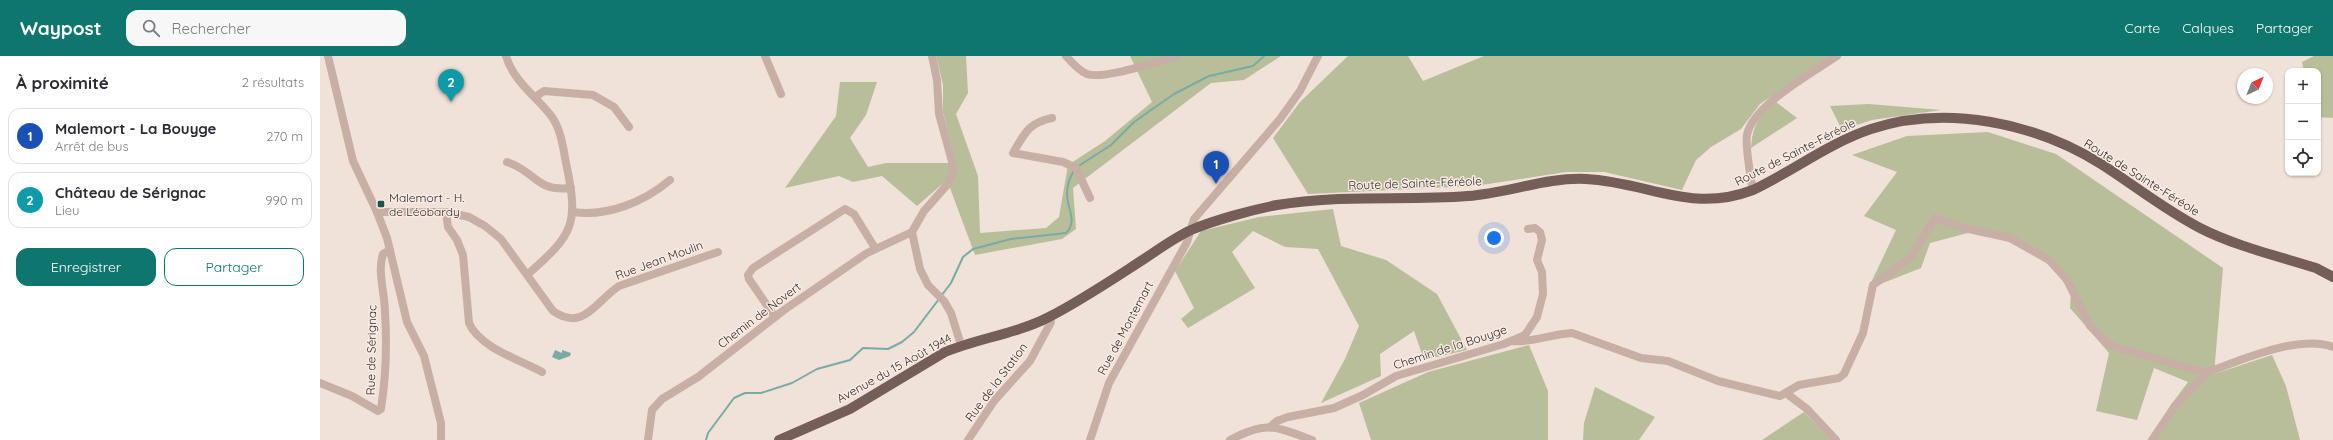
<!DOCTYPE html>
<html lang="fr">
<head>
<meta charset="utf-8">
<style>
	body { margin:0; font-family:Quicksand,sans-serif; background:#f7f7f7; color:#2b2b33 }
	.controls { position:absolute; right:12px; top:12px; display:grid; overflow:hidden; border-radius:8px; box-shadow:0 1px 3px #0004 }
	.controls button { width:36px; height:36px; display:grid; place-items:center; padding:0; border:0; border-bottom:1px solid #e1e1e2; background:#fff; color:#2b2b33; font:20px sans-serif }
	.compass { position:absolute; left:1917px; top:12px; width:36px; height:36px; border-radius:50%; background:#fff; box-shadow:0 1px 3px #0004; rotate:43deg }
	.you { position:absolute; left:1174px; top:182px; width:14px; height:14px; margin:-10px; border:3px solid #fff; border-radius:50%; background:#1a73e8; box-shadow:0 0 0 6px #1a73e833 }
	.badge { display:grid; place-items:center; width:26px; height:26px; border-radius:50%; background:#0f766e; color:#fff; font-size:13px; font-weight:700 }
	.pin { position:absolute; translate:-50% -33px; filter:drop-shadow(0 1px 2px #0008) }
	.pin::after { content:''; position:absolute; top:21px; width:14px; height:12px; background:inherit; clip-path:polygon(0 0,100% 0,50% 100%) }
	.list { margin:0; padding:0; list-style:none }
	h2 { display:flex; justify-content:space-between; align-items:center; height:52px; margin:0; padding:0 16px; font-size:17px }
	h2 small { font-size:13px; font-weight:400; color:#7c7c81 }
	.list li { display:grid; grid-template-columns:26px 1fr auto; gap:12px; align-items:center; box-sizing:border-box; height:56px; margin:0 8px 8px; padding:0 8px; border:1px solid #e1e1e2; border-radius:12px }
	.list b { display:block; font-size:15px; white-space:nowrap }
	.list p { margin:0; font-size:13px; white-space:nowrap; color:#7c7c81 }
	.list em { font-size:13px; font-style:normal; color:#7c7c81 }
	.actions { display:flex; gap:8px; padding:12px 16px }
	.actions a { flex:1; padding:9px 0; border:1px solid #0f766e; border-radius:12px; text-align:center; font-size:14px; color:#0f766e }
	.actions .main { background:#0f766e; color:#fff }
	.icon { flex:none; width:22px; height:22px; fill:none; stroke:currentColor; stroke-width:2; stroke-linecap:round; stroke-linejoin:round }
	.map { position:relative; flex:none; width:2013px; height:384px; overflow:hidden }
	header { display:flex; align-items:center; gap:24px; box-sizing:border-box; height:56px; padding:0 20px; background:#0f766e; color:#fff }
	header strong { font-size:19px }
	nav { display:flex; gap:22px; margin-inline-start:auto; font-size:14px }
	.search { width:280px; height:36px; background:#f7f7f7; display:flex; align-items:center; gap:10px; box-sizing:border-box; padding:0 14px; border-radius:12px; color:#7c7c81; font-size:15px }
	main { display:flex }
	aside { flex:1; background:#fff }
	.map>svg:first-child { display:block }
	.green { fill:#b8be9a }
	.water { fill:#79aba5 }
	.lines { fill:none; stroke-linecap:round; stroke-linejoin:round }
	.stream { stroke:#79aba5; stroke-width:2 }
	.minor { stroke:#c7afa5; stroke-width:8 }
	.major { stroke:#755d58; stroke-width:10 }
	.poi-dot { fill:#1e534d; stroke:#f8ece5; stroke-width:1.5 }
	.labels { text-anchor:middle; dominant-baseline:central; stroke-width:3; stroke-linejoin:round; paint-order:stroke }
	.street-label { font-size:12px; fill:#332826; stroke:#f8ece5 }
	.poi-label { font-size:12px; fill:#332826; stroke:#f8ece5; text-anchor:start }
</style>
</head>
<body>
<header>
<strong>Waypost</strong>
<div class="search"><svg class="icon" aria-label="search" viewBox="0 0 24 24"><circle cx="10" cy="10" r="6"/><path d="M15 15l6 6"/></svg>Rechercher</div>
<nav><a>Carte</a><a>Calques</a><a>Partager</a></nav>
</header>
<main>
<aside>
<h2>À proximité<small>2 résultats</small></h2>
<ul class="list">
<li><span class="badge" style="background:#1a4fb4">1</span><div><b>Malemort - La Bouyge</b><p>Arrêt de bus</p></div><em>270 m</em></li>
<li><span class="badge" style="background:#0f9aa8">2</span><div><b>Château de Sérignac</b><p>Lieu</p></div><em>990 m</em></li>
</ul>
<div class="actions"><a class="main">Enregistrer</a><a>Partager</a></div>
</aside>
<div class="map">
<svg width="2013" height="384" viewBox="0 0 2013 384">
	<rect width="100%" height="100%" fill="#f0e1d9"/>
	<!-- green -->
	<g class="green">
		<path d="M616,0h30l2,37 -12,21 22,62 2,57 66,-5 13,-11 9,-52 37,-24 47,-39 -22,-46h151l-37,24 -33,3 -138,105 3,41 -14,10 -87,16 -28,-75 -30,26 -35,-30 -29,6 -14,-6 -54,12 51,-72 4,-34h37l-11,33 -16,23 18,29 18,-4h70l-13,-50v-28z"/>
		<path d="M1028,0h60l15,25 61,-25h347l-71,48 -19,25 -30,18 -15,13 -14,30 -78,-18h-38l-91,14 -167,8 -35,-56 27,-36z"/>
		<path d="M1994,0h19v62l-15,-1v-46h-14l-2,-9z"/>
		<path d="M1456,46l21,16 -46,30c1,-21 8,-33 25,-46z"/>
		<path d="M1549,48l72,6 -69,10 -30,10 -12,-24z"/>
		<path d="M1668,76l68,22 167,114 -9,106 58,-19 14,31 14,54h-146l16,-34 18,-24 -34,-14 -17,52 -41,-9 13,-58 -39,-45 1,-17 -28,-33 -60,-29 -53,14 -9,25 -53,21 28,-59 -32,-14 33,-44 -45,-17 55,-19z"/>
		<path d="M1013,153l8,37 45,14 51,34 30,56 -43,10 -10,-29 -34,23 1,22 -60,27 24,-44 14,-33 -41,-77 -33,-2 -32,-16 -21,21 23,36 -67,40 -7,-9 13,-11 -19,-37 26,-40 58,-14z"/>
		<path d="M1209,289l19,46v49h-177l-12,-37 69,-31z"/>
		<path d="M1275,331l60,30 -16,23h-56l1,-17z"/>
		<path d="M1484,356l27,28h-69z"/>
	</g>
	<!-- water -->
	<path class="water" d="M235,294l7,3v-3l9,3 -1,3 -11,4 -7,-3z"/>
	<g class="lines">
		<!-- stream -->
		<g class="stream">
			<path d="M757,111l34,-22 23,-23 40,-28 35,-18 44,-10 11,-10"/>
			<path d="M621,240l10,-13 12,-26 10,-8 38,-10 55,-6c12,-12 1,-24 1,-39 0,-8 3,-17 7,-24"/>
			<path d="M386,384l2,-7 26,-35 11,-5h16l31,-10 25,-14 33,-9 13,-12 25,1 14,-7 12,-10 25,-33"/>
		</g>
		<!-- minor -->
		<g class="minor">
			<path d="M8,0l25,105 24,51 10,26 20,84 17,34 17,67v17"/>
			<path d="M186,0c7,25 31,41 46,61 9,13 11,30 14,46 13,61 8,71 -38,111"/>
			<path d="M445,0l16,38"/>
			<path d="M612,0l5,24 2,34 15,55 -7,16 -23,26 -12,21 8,37 8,16 16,16 7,12 10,32"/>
			<path d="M746,0c6,7 13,15 21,18 16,6 72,-13 91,-18"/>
			<path d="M215,41l9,-6 49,4 21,12 15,20"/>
			<path d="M732,62c-24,5 -27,15 -39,35l50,9 13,6 14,30"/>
			<path d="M187,106c30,10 28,30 64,26"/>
			<path d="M1433,134c-2,-10 -8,-46 -6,-55 6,-30 65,-62 90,-79"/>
			<path d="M57,156h69l23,5 16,9 16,13 52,72c31,21 42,-9 66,-25l99,-34"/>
			<path d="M126,156l2,15 9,13 6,15 6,68c10,24 51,37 73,49"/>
			<path d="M253,156c34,5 71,-10 97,-32"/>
			<path d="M455,261l-26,-38 -1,-4 5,-7 92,-59 9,5 21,34"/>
			<path d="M1192,285c21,2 39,-7 60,-8l69,25 27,3 50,20 62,15 19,-11 40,-7 5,-4 19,-41 10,-48 37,-27 25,-40 25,9 50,11 39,22 17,18 24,48 14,14 8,6 83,24 13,2 -33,34 -23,34"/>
			<path d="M1888,316c33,-12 91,-38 125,-25"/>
			<path d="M0,327l32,13 26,15 3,-2c5,-32 6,-65 4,-97 0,-19 -8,-40 -2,-58l7,-4"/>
			<path d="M1466,337l21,16 29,31"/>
			<path d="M950,371l7,-6 11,-4 46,-9 29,-13 33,-19 108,-32 21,-9 12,-18 6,-23 -1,-22 -5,-12 5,-20 -2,-8 -5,-4 -7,1"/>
			<path d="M328,384l4,-30 10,-11 36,-22 86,-67 83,-57 45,-21"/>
			<path d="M648,384l26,-39 36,-40 21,-39 -2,-5"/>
			<path d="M770,384l19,-57 78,-141 7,-23 86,-100 20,-28 18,-35"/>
			<path d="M910,384c36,-19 45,-14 82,0"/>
		</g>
		<!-- major -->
		<path class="major" d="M459,384l71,-31 95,-57c34,-14 71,-18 104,-35 33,-17 64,-38 95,-58 15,-10 30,-21 47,-29 24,-10 60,-20 86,-25 63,-11 128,-4 191,-9 40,-3 79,-19 118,-17 62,3 104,35 167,11 40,-19 76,-47 118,-61 75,-25 164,-6 230,35 33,21 64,46 99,64 35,18 78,28 116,40l17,9"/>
	</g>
	<!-- markers -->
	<rect class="poi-dot" x="57" y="144" width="8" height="8" rx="2"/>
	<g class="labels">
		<!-- street labels -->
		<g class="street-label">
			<text transform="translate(1475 96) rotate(-27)">Route de Sainte-Féréole</text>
			<text transform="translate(1822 121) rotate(32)">Route de Sainte-Féréole</text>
			<text transform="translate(1095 127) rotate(-2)">Route de Sainte-Féréole</text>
			<text transform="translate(339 204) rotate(-20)">Rue Jean Moulin</text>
			<text transform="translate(439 259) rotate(-37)">Chemin de Novert</text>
			<text transform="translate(805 272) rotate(-62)">Rue de Montemart</text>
			<text transform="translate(1130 291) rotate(-18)">Chemin de la Bouyge</text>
			<text transform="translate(51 294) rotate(-89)">Rue de Sérignac</text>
			<text transform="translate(574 312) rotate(-29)">Avenue du 15 Août 1944</text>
			<text transform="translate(676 326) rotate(-53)">Rue de la Station</text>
		</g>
		<!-- poi labels -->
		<g class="poi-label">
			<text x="69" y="141">Malemort - H.<tspan x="69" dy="14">de Léobardy</tspan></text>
		</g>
	</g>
</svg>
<div class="controls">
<button>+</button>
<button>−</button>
<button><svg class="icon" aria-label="locate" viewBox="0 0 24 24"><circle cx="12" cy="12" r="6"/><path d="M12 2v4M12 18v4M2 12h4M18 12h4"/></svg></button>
</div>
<svg class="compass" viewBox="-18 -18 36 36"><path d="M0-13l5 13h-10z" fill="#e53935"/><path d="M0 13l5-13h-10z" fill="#7c7c81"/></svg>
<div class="you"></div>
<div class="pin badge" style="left:896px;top:128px;background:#1a4fb4">1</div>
<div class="pin badge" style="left:131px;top:46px;background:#0f9aa8">2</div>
</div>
</main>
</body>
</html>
